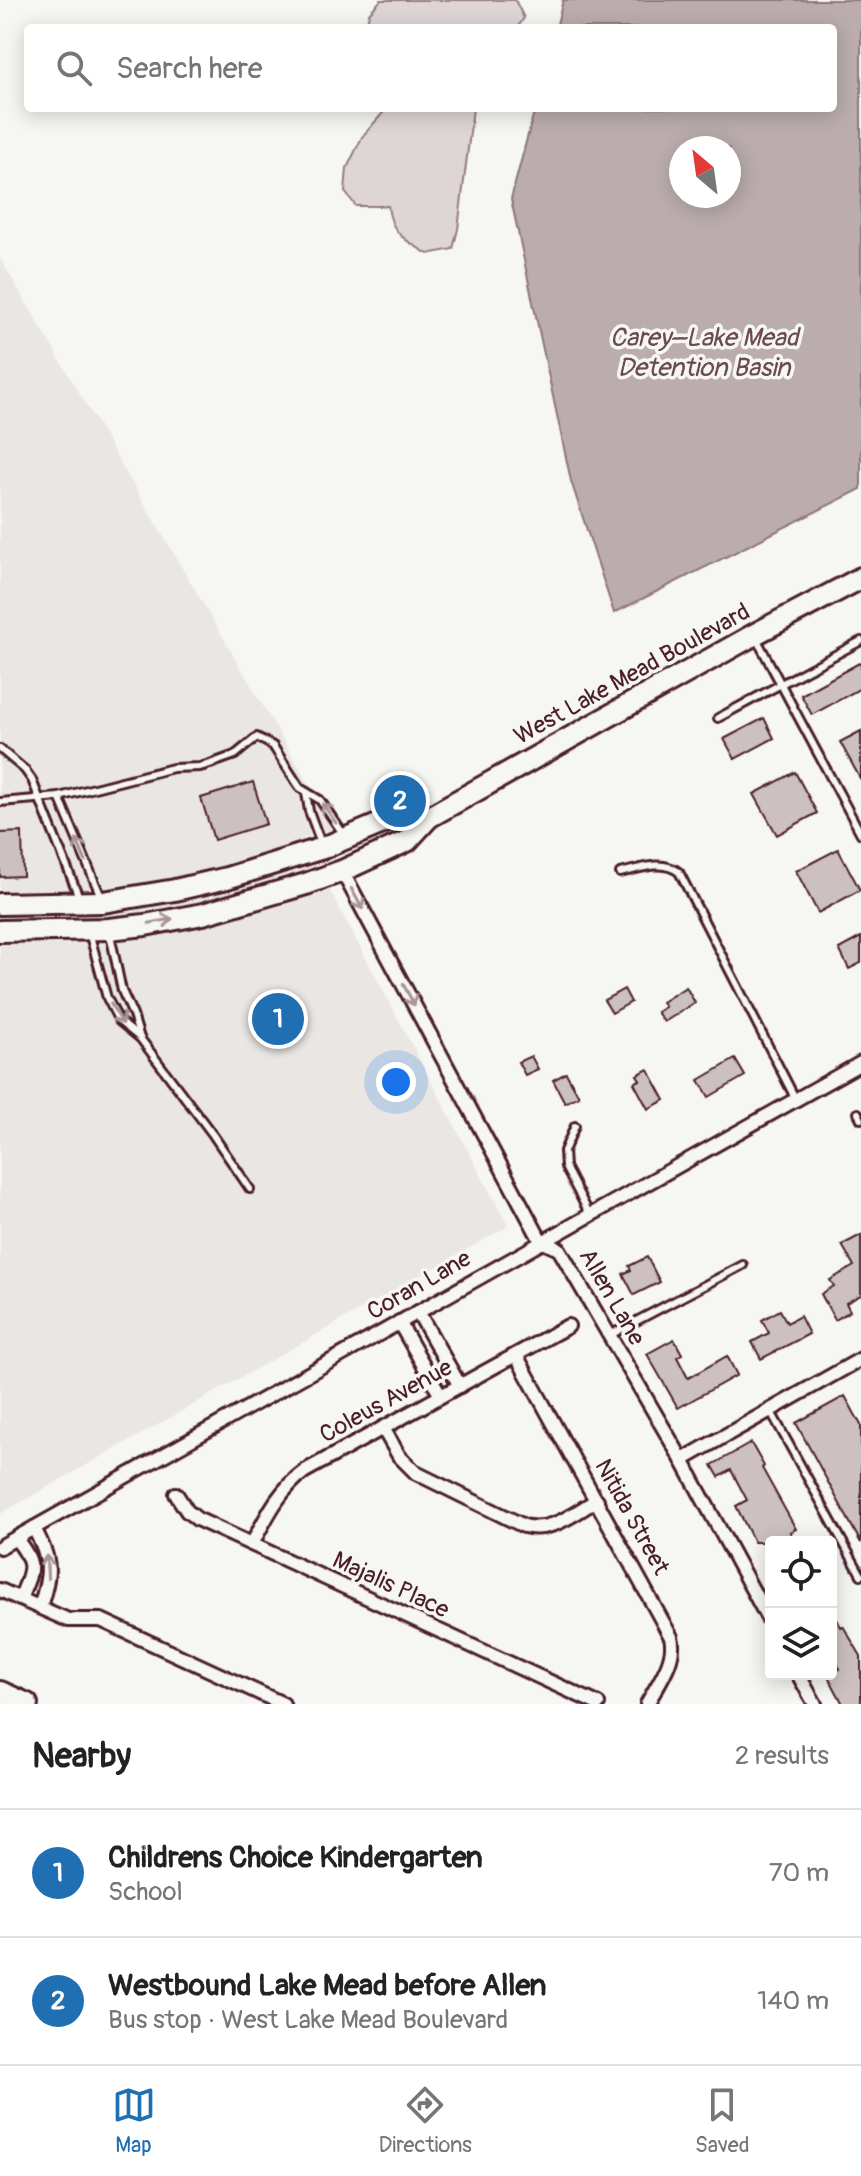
<!DOCTYPE html>
<html lang="en">
<head>
<meta charset="utf-8">
<style>
	body { margin:0; font-family:Pangolin,sans-serif; background:#f2f2f2; color:#222 }
	.controls { position:absolute; right:24px; bottom:24px; display:grid; overflow:hidden; border-radius:8px; box-shadow:0 4px 20px #0003 }
	.controls button { width:72px; height:72px; display:grid; place-items:center; padding:0; border:0; border-bottom:2px solid #e0e0e0; background:#fff; color:#222; font:40px sans-serif }
	.compass { position:absolute; left:669px; top:136px; width:72px; height:72px; border-radius:50%; background:#fff; box-shadow:0 4px 20px #0003; rotate:331deg }
	.you { position:absolute; left:396px; top:1082px; width:28px; height:28px; margin:-20px; border:6px solid #fff; border-radius:50%; background:#1a73e8; box-shadow:0 0 0 12px #1a73e833 }
	.badge { display:grid; place-items:center; width:52px; height:52px; border-radius:50%; background:#1f6fb2; color:#fff; font-size:26px; font-weight:700 }
	.pin { position:absolute; translate:-50% -50%; border:4px solid #fff; box-shadow:0 2px 8px #0006 }
	.list { margin:0; padding:0; list-style:none }
	h2 { display:flex; justify-content:space-between; align-items:center; height:104px; margin:0; padding:0 32px; font-size:34px }
	h2 small { font-size:26px; font-weight:400; color:#767676 }
	.list li { display:grid; grid-template-columns:52px 1fr auto; gap:24px; align-items:center; box-sizing:border-box; height:128px; padding:0 32px; border-top:2px solid #e0e0e0 }
	.list b { display:block; font-size:30px; white-space:nowrap }
	.list p { margin:0; font-size:26px; white-space:nowrap; color:#767676 }
	.list em { font-size:26px; font-style:normal; color:#767676 }
	.icon { flex:none; width:44px; height:44px; fill:none; stroke:currentColor; stroke-width:2; stroke-linecap:round; stroke-linejoin:round }
	.map { position:relative; flex:none; width:861px; height:1704px; overflow:hidden }
	.search { position:absolute; background:#fff; box-shadow:0 4px 20px #0003; left:24px; right:24px; top:24px; height:88px; display:flex; align-items:center; gap:20px; box-sizing:border-box; padding:0 28px; border-radius:8px; color:#767676; font-size:30px }
	.sheet { height:360px; background:#fff }
	nav { display:flex; justify-content:space-around; align-items:center; box-sizing:border-box; height:112px; border-top:2px solid #e0e0e0; background:#fff; font-size:22px; color:#767676 }
	nav a { display:grid; justify-items:center; gap:4px }
	nav .on { color:#1f6fb2 }
	.map>svg:first-child { display:block }
	.built { fill:#e9e6e3 }
	.green { fill:#ddd6d5; stroke:#947a80; stroke-width:2 }
	.water { fill:#bbadae; stroke:#8e747a; stroke-width:2; fill-rule:evenodd }
	.building { fill:#ccc1c0; stroke:#4a1f2b; stroke-width:2 }
	.lines { fill:none; stroke-linecap:round; stroke-linejoin:round }
	.lane-casing { stroke:#4a1f2b; stroke-width:12 }
	.street-casing { stroke:#4a1f2b; stroke-width:18 }
	.primary-casing { stroke:#4a1f2b; stroke-width:26 }
	.lane { stroke:#f6f6f2; stroke-width:6 }
	.street { stroke:#f6f6f2; stroke-width:12 }
	.primary { stroke:#f6f6f2; stroke-width:20 }
	.oneway { stroke:#a99598 }
	.labels { text-anchor:middle; dominant-baseline:central; stroke-width:7; stroke-linejoin:round; paint-order:stroke }
	.street-label { font-size:24px; fill:#4a1f2b; stroke:#f6f6f2 }
	.water-label { font-size:26px; font-style:italic; fill:#6c4a52; stroke:#f6f6f2 }
</style>
</head>
<body>
<div class="map">
<svg width="861" height="1704" viewBox="0 0 861 1704">
	<rect width="100%" height="100%" fill="#f6f6f2"/>
	<filter id="ink" filterUnits="userSpaceOnUse"><feTurbulence type="fractalNoise" baseFrequency=".0125" numOctaves="2"/><feDisplacementMap in="SourceGraphic" scale="16" xChannelSelector="R" yChannelSelector="G"/><feConvolveMatrix kernelMatrix="1 2 1 2 8 2 1 2 1" color-interpolation-filters="sRGB"/></filter>
	<g filter="url(#ink)">
		<!-- built -->
		<path class="built" d="M0,258l336,572 -34,8 206,388 -508,288z"/>
		<!-- green -->
		<g class="green">
			<path d="M381,0h134l9,18 -7,10h-151l3,-15z"/>
			<path d="M387,108h86l-15,121 -5,20 -25,5c-23,-14 -37,-20 -40,-48h-32l-11,-14 2,-24 15,-31z"/>
		</g>
		<!-- water -->
		<path class="water" d="M563,0h298v489l-247,124 -43,-132 -60,-282 24,-91h298v-80h-277zM681,148h48v48h-48z"/>
		<!-- building -->
		<g class="building">
			<path d="M861,662v26l-49,27 -11,-20z"/>
			<path d="M764,718l10,20 -39,21 -11,-20z"/>
			<path d="M861,731v49l-21,-38z"/>
			<path d="M795,772l22,41 -40,22 -23,-41z"/>
			<path d="M253,782l13,42 -52,16 -13,-42z"/>
			<path d="M22,832l1,44 -23,1v-44z"/>
			<path d="M838,849l22,41 -42,23 -22,-42z"/>
			<path d="M861,937v26l-12,6 -10,-20z"/>
			<path d="M686,987l9,16 -31,19 -7,-10 8,-5 -3,-5z"/>
			<path d="M624,989l7,13 -19,11 -8,-13z"/>
			<path d="M531,1056l7,13 -13,6 -7,-13z"/>
			<path d="M735,1059l10,17 -36,21 -10,-17z"/>
			<path d="M648,1069l17,31 -17,9 -14,-26 6,-3 -3,-5z"/>
			<path d="M566,1073l13,23 -14,7 -12,-23z"/>
			<path d="M861,1235v60l-15,8 4,8 -15,9 -14,-26 13,-8 -4,-6 24,-14 -12,-21z"/>
			<path d="M647,1257l13,25 -26,13 -11,-21 8,-4 -2,-4z"/>
			<path d="M780,1310l7,13 13,-7 9,18 -48,25 -9,-17 17,-9 -7,-13z"/>
			<path d="M674,1339l8,15 -5,3 11,21 39,-22 10,19 -59,33 -31,-54z"/>
			<path d="M845,1396l16,29v118l-65,-120z"/>
			<path d="M751,1443l13,23 -2,2 34,61 -6,3 5,10h-41l-18,-36 11,-6 -16,-30 -12,7 -7,-12z"/>
			<path d="M831,1608l10,19 2,-1 18,30v48h-18l-15,-28 12,-7 -9,-16z"/>
		</g>
		<g class="lines">
			<!-- lane casing -->
			<g class="lane-casing">
				<g id="lane">
					<path d="M755,636l106,198"/>
					<path d="M718,718l143,-77"/>
					<path d="M0,749l25,21 7,10 47,117"/>
					<path d="M306,793l3,18 13,35"/>
					<path d="M59,797l43,102"/>
					<path d="M0,802l59,-5 114,-29 27,-1 10,-3 25,-9 22,-18 16,9 27,42 20,12 24,35"/>
					<path d="M620,873c20,-4 41,-14 59,-1l116,226"/>
					<path d="M89,932l18,66 12,23 21,17 73,97 37,54"/>
					<path d="M110,934l12,57 11,24 7,23"/>
					<path d="M858,1113l3,6"/>
					<path d="M575,1126l-11,25 1,16 25,48"/>
					<path d="M608,1336l135,-71"/>
					<path d="M770,1410l91,165"/>
				</g>
			</g>
			<!-- street casing -->
			<g class="street-casing">
				<g id="street">
					<path d="M342,871l199,370 18,8 123,211 89,164"/>
					<path d="M418,1312l42,74"/>
					<path d="M399,1322l42,74"/>
					<path d="M516,1355l155,282c6,22 -14,48 -24,67"/>
					<path d="M383,1428l16,28 17,17 108,53c28,7 50,-13 73,-26"/>
					<path d="M682,1460l179,-101"/>
					<path d="M176,1494l11,17 10,8 401,185"/>
					<path d="M34,1528c18,35 17,42 6,79"/>
					<path d="M16,1539c21,25 16,31 4,60"/>
					<path d="M252,1544c15,-28 27,-54 53,-73l263,-145"/>
					<path d="M0,1547l861,-484"/>
					<path d="M0,1590l68,30h33l182,84"/>
					<path d="M798,1674l17,30"/>
				</g>
			</g>
			<!-- primary casing -->
			<g class="primary-casing">
				<g id="primary">
					<path d="M0,904l103,-2 72,-12 52,-12 96,-30 76,-32 30,1"/>
					<path d="M0,931l109,-2 36,-4 58,-11 103,-30 36,-13 65,-30 22,-24 328,-184 104,-55"/>
					<path d="M0,1692l27,12"/>
				</g>
			</g>
			<!-- lane -->
			<use href="#lane" class="lane"/>
			<!-- street -->
			<use href="#street" class="street"/>
			<!-- primary -->
			<use href="#primary" class="primary"/>
		</g>
		<!-- one-way arrows -->
		<defs><path id="oneway-shaft" d="M-6 0H5M1.5-3L5.5 0L1.5 3" fill="none" stroke-width="1.6" stroke-linecap="round" stroke-linejoin="round" transform="scale(2)"/></defs>
		<g class="oneway">
			<use href="#oneway-shaft" transform="translate(329 813) rotate(-125)"/>
			<use href="#oneway-shaft" transform="translate(81 850) rotate(-113)"/>
			<use href="#oneway-shaft" transform="translate(357 899) rotate(61)"/>
			<use href="#oneway-shaft" transform="translate(161 921) rotate(-11)"/>
			<use href="#oneway-shaft" transform="translate(409 995) rotate(62)"/>
			<use href="#oneway-shaft" transform="translate(117 1014) rotate(58)"/>
			<use href="#oneway-shaft" transform="translate(47 1567) rotate(-93)"/>
		</g>
	</g>
	<g class="labels">
		<!-- street labels -->
		<g class="street-label">
			<text transform="translate(632 674) rotate(-29)">West Lake Mead Boulevard</text>
			<text transform="translate(419 1285) rotate(-30)">Coran Lane</text>
			<text transform="translate(612 1297) rotate(60)">Allen Lane</text>
			<text transform="translate(386 1401) rotate(-29)">Coleus Avenue</text>
			<text transform="translate(632 1517) rotate(61)">Nitida Street</text>
			<text transform="translate(391 1585) rotate(25)">Majalis Place</text>
		</g>
		<!-- water labels -->
		<g class="water-label">
			<text x="704" y="338">Carey–Lake Mead<tspan x="704" dy="30">Detention Basin</tspan></text>
		</g>
	</g>
</svg>
<div class="controls">
<button><svg class="icon" aria-label="locate" viewBox="0 0 24 24"><circle cx="12" cy="12" r="6"/><path d="M12 2v4M12 18v4M2 12h4M18 12h4"/></svg></button>
<button><svg class="icon" aria-label="layers" viewBox="0 0 24 24"><path d="M12 4l9 5-9 5-9-5zM3 14l9 5 9-5"/></svg></button>
</div>
<svg class="compass" viewBox="-18 -18 36 36"><path d="M0-13l5 13h-10z" fill="#e53935"/><path d="M0 13l5-13h-10z" fill="#767676"/></svg>
<div class="you"></div>
<div class="pin badge" style="left:278px;top:1019px">1</div>
<div class="pin badge" style="left:400px;top:801px">2</div>
<div class="search"><svg class="icon" aria-label="search" viewBox="0 0 24 24"><circle cx="10" cy="10" r="6"/><path d="M15 15l6 6"/></svg>Search here</div>
</div>
<section class="sheet">
<h2>Nearby<small>2 results</small></h2>
<ul class="list">
<li><span class="badge">1</span><div><b>Childrens Choice Kindergarten</b><p>School</p></div><em>70 m</em></li>
<li><span class="badge">2</span><div><b>Westbound Lake Mead before Allen</b><p>Bus stop · West Lake Mead Boulevard</p></div><em>140 m</em></li>
</ul>
</section>
<nav>
<a class="on"><svg class="icon" aria-label="map" viewBox="0 0 24 24"><path d="M3 6l6-2 6 2 6-2v14l-6 2-6-2-6 2zM9 4v14M15 6v14"/></svg>Map</a>
<a><svg class="icon" aria-label="directions" viewBox="0 0 24 24"><path d="M12 3l9 9-9 9-9-9zM9 14v-3h6M13 9l2 2-2 2"/></svg>Directions</a>
<a><svg class="icon" aria-label="saved" viewBox="0 0 24 24"><path d="M7 4h10v16l-5-4-5 4z"/></svg>Saved</a>
</nav>
</body>
</html>
